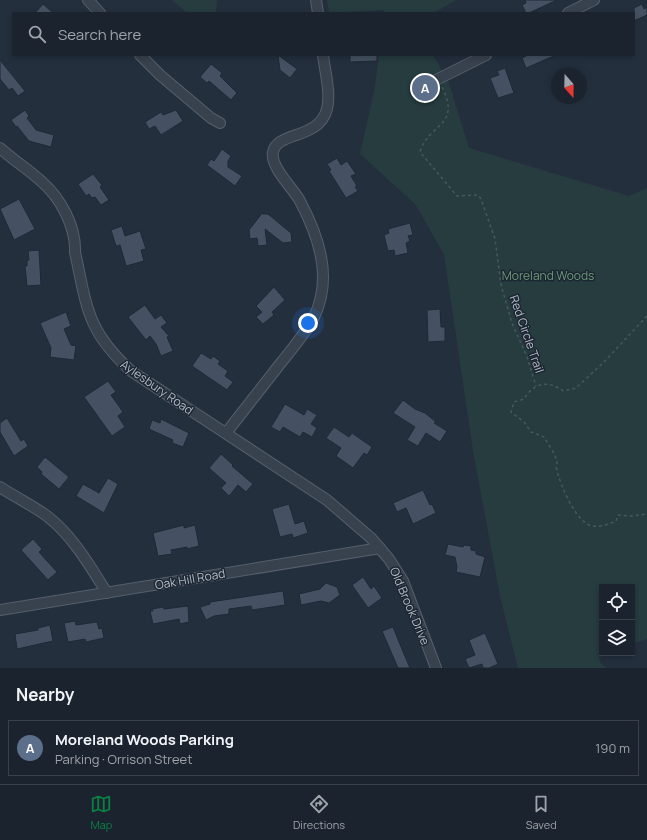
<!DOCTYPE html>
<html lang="en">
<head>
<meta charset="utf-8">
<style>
	body { margin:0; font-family:Manrope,sans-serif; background:#242b36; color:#f1f3f6 }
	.controls { position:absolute; right:12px; bottom:12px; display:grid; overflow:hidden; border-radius:0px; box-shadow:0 2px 6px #0003 }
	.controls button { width:36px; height:36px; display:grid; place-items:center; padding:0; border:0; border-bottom:1px solid #39404a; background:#1b232e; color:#f1f3f6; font:20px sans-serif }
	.compass { position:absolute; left:551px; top:68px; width:36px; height:36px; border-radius:50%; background:#1b232e; box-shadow:0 2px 6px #0003; rotate:160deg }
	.you { position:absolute; left:308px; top:323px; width:14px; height:14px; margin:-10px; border:3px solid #fff; border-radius:50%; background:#1a73e8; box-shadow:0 0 0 6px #1a73e833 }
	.badge { display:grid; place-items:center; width:26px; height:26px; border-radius:50%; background:#0b8043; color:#fff; font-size:13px; font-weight:700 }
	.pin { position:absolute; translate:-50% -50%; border:2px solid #fff; box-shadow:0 1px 4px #0006 }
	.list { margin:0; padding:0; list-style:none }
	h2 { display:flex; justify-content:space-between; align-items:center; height:52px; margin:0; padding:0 16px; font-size:17px }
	h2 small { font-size:13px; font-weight:400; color:#a0a4aa }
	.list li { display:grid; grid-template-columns:26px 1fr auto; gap:12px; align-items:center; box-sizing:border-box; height:56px; margin:0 8px 8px; padding:0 8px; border:1px solid #39404a; border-radius:0px }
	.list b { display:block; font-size:15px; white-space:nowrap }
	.list p { margin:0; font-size:13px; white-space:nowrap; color:#a0a4aa }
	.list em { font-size:13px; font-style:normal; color:#a0a4aa }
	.icon { flex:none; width:22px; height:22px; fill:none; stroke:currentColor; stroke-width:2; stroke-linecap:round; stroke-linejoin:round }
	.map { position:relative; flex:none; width:647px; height:668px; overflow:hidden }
	.search { position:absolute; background:#1b232e; box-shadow:0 2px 6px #0003; left:12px; right:12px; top:12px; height:44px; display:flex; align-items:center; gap:10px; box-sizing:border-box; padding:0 14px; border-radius:0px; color:#a0a4aa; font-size:15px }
	.sheet { height:116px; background:#1b232e }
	nav { display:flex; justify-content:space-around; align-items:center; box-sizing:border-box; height:56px; border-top:1px solid #39404a; background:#1b232e; font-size:11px; color:#a0a4aa }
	nav a { display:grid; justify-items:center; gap:2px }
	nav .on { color:#0b8043 }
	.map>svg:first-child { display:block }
	.green { fill:#263c3f }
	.building { fill:#455162; stroke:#1f2835 }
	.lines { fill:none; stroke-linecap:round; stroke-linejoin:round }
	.minor-casing { stroke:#565f6c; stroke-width:12 }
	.path { stroke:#44595c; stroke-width:1.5; stroke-dasharray:3 3; stroke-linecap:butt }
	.minor { stroke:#38414e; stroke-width:10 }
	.labels { text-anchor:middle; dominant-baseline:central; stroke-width:3; stroke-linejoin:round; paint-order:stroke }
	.park-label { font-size:12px; fill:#6b9a76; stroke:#1d2633 }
	.street-label { font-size:12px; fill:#b4bcc9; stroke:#1d2633 }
</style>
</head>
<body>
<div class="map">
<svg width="647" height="668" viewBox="0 0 647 668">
	<rect width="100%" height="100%" fill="#242f3e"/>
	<!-- green -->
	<g class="green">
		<path d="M172,0h45l-1,13h-29z"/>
		<path d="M327,0h129l-22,13h-50v-3l-55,3z"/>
		<path d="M379,55h54l16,28 20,65 160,48 18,-8v451l-15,5v-57h-30v66h5l-8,3 1,6 6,6h-88l-18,-72 -27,-145 -29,-197 -29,-50 -55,-50 15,-67z"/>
	</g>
	<!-- building -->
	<g class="building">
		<path d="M525,0h32l-28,13h-3l-4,-8 4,-2z"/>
		<path d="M43,4l10,9h-18z"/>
		<path d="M642,4l2,5 3,-2v8l-13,6v-13z"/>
		<path d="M278,55l19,14 -7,9 -10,-8z"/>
		<path d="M350,55h27v6l-27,1z"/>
		<path d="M528,55h28l-30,13 -4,-10z"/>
		<path d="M0,60l25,31 -7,5 -6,-8 -3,2 -9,-11z"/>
		<path d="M211,64l11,9 -2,3 17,17 -6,7 -22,-19 -2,2 -7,-6z"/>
		<path d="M505,68l9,25 -16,5 -8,-20 9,-3 -2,-4z"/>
		<path d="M25,110l4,6 -2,2 9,12 18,5 -3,12 -22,-6 -12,-15 -1,1 -5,-7z"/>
		<path d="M176,110l7,11 -22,14 -6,-9 -6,3 -4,-7 16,-10 2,3z"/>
		<path d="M222,149l9,7 -3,5v6l14,9 -7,10 -28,-21 4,-6 3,2z"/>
		<path d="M337,158l4,7 6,-4 9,13 -5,2 6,10 -2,1 3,4 -12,7 -17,-27 2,-1 -4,-6z"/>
		<path d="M93,174l9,11 -2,2 9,13 -8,5 -6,-8 -3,1 -3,-4 -3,2 -8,-12z"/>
		<path d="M19,199l16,30 -21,11 -14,-31z"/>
		<path d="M263,212v2h5l23,19 1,9 -9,1 -18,-14 2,16 -9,1 -1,-8 -7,1 -1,-9z"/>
		<path d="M410,223l3,12 -5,1 2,5 -4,2 2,10 -13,3 -1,-6 -6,1 -4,-16 5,-2 -1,-4z"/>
		<path d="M122,226l3,10 15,-5 6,18 -5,1 3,11 -18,5 -6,-21 -4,1 -5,-16z"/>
		<path d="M39,250l2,35 -14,1 -2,-20h2v-5l2,-1 -1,-9z"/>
		<path d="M274,287l11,13 -13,12 2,3 -11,9 -7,-7 6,-5 -6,-6z"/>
		<path d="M145,305l10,14 6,-4 6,8 -6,4 8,9 -2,1 6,14 -12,5 -5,-12 -6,-8 -4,4 -18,-23z"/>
		<path d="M440,309l1,18h4v14l-17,1 -1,-32z"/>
		<path d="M66,312l5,14 -7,3 7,16 5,1 -2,14 -24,-3 1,-9 -11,-25z"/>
		<path d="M201,353l10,6 2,-3 7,5 -2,3 10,7 -3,5 8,6 -6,8 -35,-24z"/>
		<path d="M108,381l8,11 -5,3 12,17 -5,4 7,11 -13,9 -28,-39z"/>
		<path d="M403,400l12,9 10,4 11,9 -2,1 13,8 -7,11 -14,-9 -8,13 -11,-6 8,-13 -22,-14z"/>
		<path d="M285,404l19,11 3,-6 10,6 -6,9 6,4 -5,9 -9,-5 -3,5 -17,-10 -3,5 -9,-5z"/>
		<path d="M7,418l14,23 3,-2 4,7 -14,10 -14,-24v-9z"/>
		<path d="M161,419l28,14 -6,14 -11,-4 1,-3 -24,-11 3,-9 8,3z"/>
		<path d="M334,427l15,10 3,-4 20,14 -5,8 -3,-2 -11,15 -17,-12 5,-8 -15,-10z"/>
		<path d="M221,454l12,11 -1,1 21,18 -7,8 -8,-7 -9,11 -8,-8 5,-5 -17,-15z"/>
		<path d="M45,457l24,20 -10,12 -18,-15 1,-2 -5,-5z"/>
		<path d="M108,478l10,6 -14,29 -28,-17 7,-12 16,9z"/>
		<path d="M423,490l7,15 2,-1 4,9 -23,11 -7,-16 -9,4 -4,-9z"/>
		<path d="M289,504l6,20 9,-3 4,12 -15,5 -1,-4 -12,3 -8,-28z"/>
		<path d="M184,525v3l11,-3 4,21 -12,3v-2l-16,3 1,4 -14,2 -5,-23z"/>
		<path d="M33,539l9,10 -3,3 18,20 -9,8 -27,-30z"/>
		<path d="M448,544l15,3 1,-2 7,1v4l5,1v3l9,3 -5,20 -24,-5 1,-5 -2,-10 -10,-2z"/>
		<path d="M363,577l8,12 3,-3 8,12 -14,10 -16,-23z"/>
		<path d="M326,583l11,4 3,8 -11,8 -8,-2 -20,4 -2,-11 21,-5z"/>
		<path d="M283,591l2,14 -33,5 -1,-4 -22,3v5l-15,2 -8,4 -6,-13 10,-3v-2z"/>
		<path d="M188,606l1,16 -9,2 -1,-5 -26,5 -3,-13h3l-1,-2 11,-2 1,2z"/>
		<path d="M75,621l1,4 21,-3 2,7 3,-1 2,10 -18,4 -1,-3 -17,3 -4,-19z"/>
		<path d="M50,625l3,16 -36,8 -2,-15 23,-4v-2z"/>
		<path d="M393,627l11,27 6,14h-12l-16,-37z"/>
		<path d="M485,633l13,31 -9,4h-6l-1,-4 -13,4 -4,-9 10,-4 -6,-15z"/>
	</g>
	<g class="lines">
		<!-- minor casing -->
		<g class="minor-casing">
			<g id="minor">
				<path d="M88,0l12,13"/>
				<path d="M316,0l2,13"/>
				<path d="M568,13l26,-13"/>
				<path d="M140,55l20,20 51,43 9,5"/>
				<path d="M432,82l54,-27"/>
				<path d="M0,148c13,12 28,21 41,33 20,17 35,46 34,71 12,56 12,79 56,119l196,129 44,38 18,21 14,22 33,87"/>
				<path d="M226,433c18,-23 36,-46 54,-69 12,-15 25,-30 34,-47 19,-39 5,-80 -14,-116 -7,-13 -30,-34 -27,-49 4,-21 46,-12 54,-43 4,-16 -2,-37 -4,-54"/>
				<path d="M0,487c15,10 32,18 47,29 26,20 43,50 60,77"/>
				<path d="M0,610l380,-62"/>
			</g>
		</g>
		<!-- path -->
		<g class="path">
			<path d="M442,87c20,40 -14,36 -22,65l37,44 21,-1 3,4 14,40 6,46 11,38 15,34 9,29"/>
			<path d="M647,316l-43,46 -28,26 -13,3c-14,-11 -29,-9 -39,8l-10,3 -3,10 13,10 7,10 13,5c4,7 11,16 13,24 0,3 -1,7 0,10 4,15 16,44 30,53 8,5 21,1 29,-3l2,-6 14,1 15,-2"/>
		</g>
		<!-- minor -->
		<use href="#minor" class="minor"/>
	</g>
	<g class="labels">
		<!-- park labels -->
		<g class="park-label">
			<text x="548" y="275">Moreland Woods</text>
		</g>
		<!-- street labels -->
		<g class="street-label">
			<text transform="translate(527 334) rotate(71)">Red Circle Trail</text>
			<text transform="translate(157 387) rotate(35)">Aylesbury Road</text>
			<text transform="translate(190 579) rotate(-10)">Oak Hill Road</text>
			<text transform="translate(410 606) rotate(67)">Old Brook Drive</text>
		</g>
	</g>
</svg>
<div class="controls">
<button><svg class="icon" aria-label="locate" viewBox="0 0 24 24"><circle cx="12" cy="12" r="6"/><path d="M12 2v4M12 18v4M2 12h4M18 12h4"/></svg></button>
<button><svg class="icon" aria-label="layers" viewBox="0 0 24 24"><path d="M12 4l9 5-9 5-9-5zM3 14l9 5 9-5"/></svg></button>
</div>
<svg class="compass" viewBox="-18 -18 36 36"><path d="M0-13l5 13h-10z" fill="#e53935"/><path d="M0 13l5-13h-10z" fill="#a0a4aa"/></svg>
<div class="you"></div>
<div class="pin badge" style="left:425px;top:88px;background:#5c6f8a">A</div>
<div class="search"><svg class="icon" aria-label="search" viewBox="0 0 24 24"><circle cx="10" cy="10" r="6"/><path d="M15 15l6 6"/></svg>Search here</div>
</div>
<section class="sheet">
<h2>Nearby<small></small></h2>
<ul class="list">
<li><span class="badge" style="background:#5c6f8a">A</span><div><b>Moreland Woods Parking</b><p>Parking · Orrison Street</p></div><em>190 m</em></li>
</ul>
</section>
<nav>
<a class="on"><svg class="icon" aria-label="map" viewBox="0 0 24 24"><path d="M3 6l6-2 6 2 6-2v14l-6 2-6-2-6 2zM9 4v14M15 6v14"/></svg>Map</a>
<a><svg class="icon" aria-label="directions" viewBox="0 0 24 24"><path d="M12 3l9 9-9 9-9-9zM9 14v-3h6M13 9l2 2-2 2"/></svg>Directions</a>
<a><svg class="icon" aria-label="saved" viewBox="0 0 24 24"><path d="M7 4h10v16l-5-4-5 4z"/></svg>Saved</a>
</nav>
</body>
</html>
